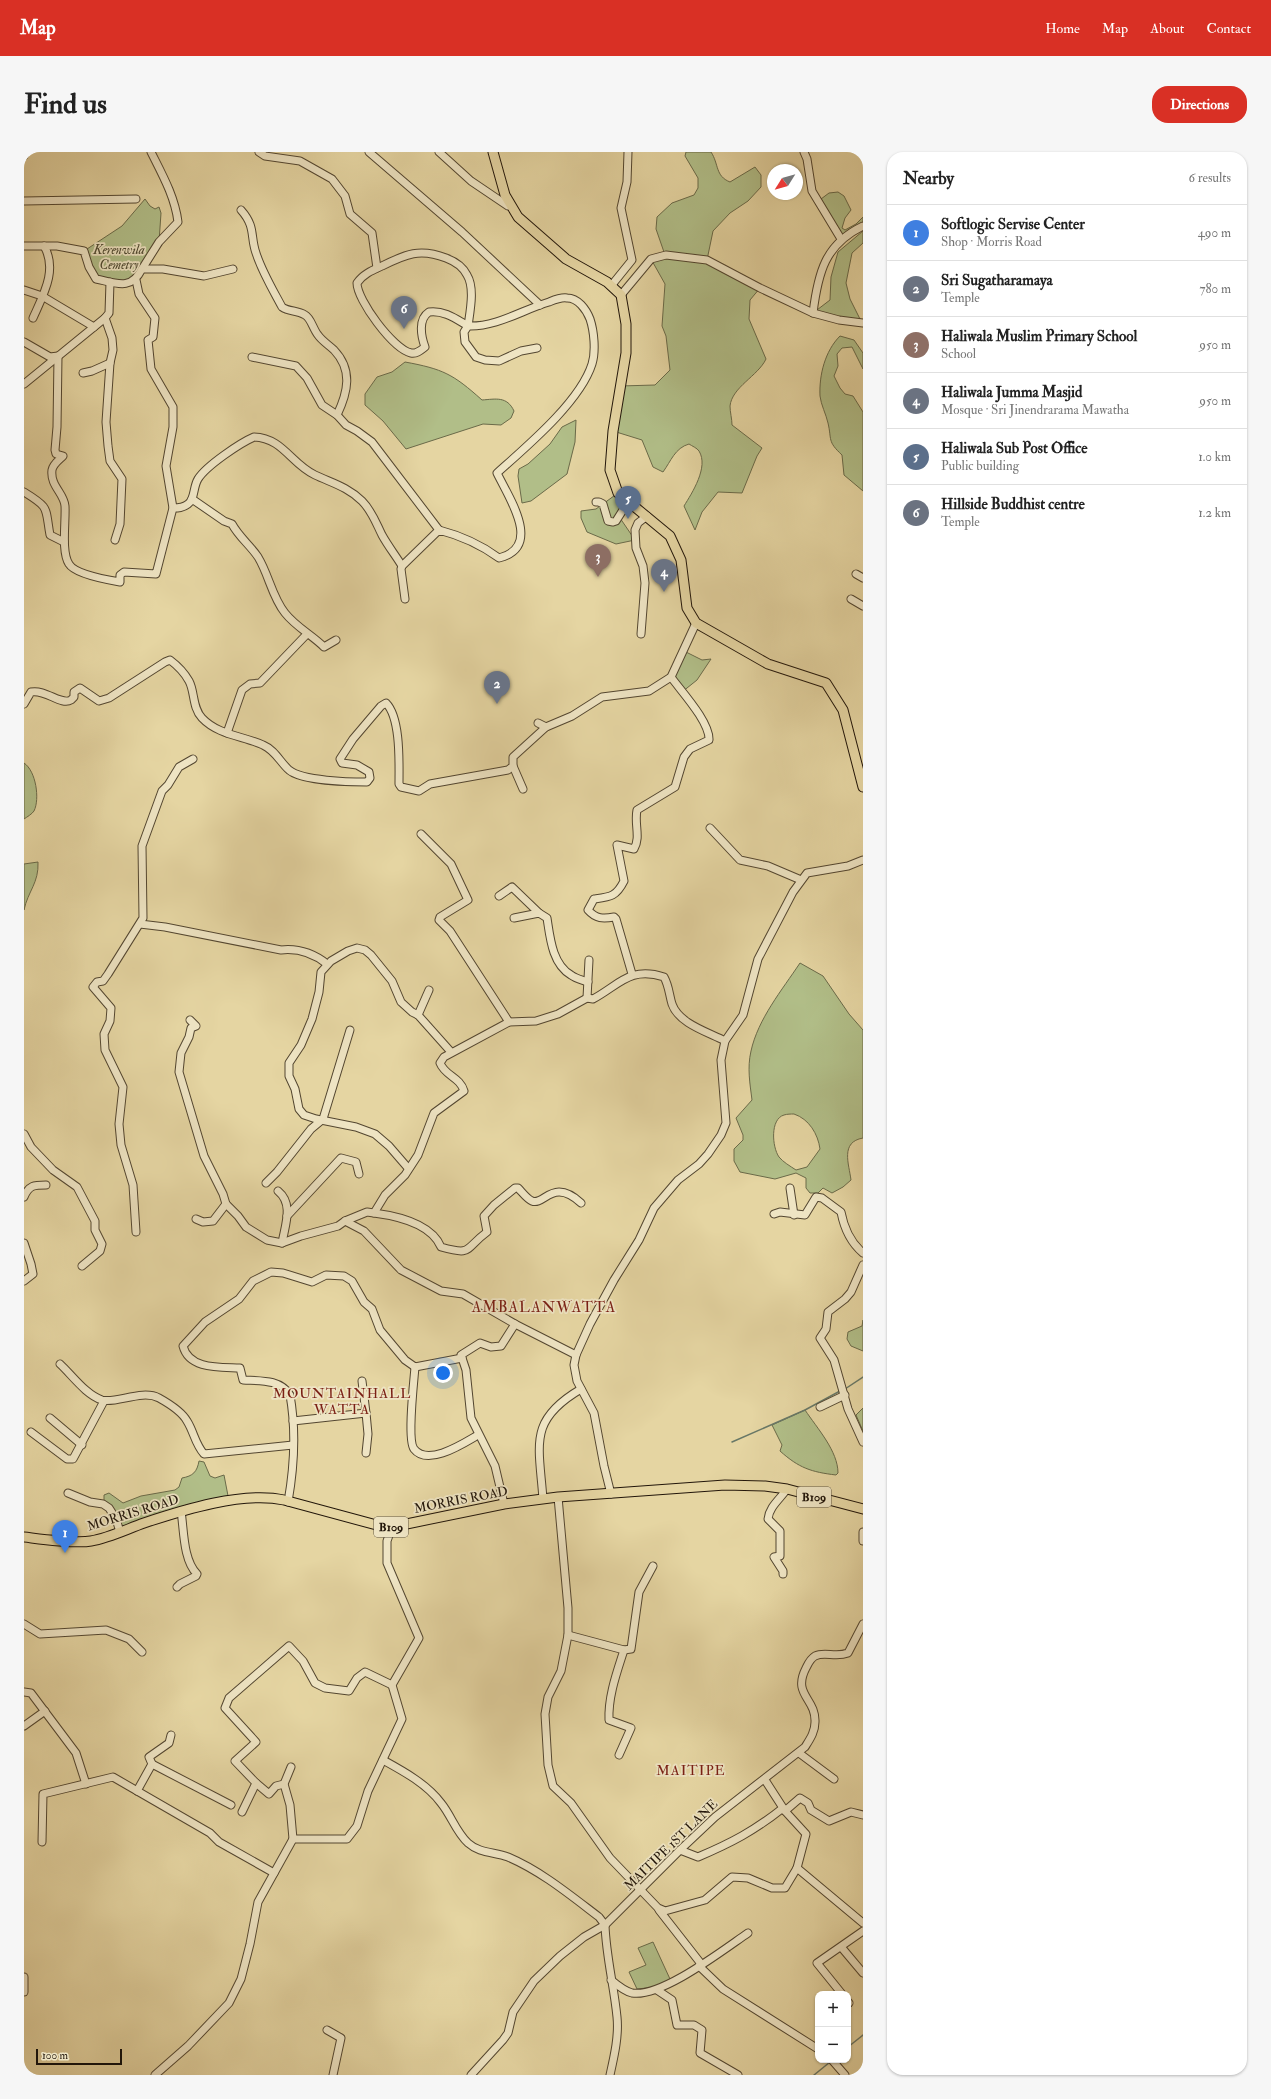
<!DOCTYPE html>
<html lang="en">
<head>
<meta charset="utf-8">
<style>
	body { margin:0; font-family:"IM FELL Double Pica",serif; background:#f6f6f6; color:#222 }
	.controls { position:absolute; right:12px; bottom:12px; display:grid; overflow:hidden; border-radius:8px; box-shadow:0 1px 3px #0004 }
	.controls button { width:36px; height:36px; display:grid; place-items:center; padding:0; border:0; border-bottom:1px solid #e0e0e0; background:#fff; color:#222; font:20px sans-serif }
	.compass { position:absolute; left:743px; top:12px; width:36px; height:36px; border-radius:50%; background:#fff; box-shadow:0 1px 3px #0004; rotate:233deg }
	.scale { position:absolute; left:12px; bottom:10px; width:86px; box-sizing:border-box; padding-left:4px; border:2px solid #22160a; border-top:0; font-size:11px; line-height:14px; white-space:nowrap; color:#22160a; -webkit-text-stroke:3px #eee4c3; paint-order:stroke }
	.you { position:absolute; left:419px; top:1221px; width:14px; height:14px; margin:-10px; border:3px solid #fff; border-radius:50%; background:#1a73e8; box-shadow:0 0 0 6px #1a73e833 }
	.badge { display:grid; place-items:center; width:26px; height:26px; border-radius:50%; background:#d93025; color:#fff; font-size:13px; font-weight:700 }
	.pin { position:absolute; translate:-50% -33px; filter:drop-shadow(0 1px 2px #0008) }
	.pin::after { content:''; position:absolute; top:21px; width:14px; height:12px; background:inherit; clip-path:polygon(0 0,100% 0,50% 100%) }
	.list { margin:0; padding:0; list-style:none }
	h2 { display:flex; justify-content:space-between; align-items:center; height:52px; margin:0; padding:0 16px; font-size:17px }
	h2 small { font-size:13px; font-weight:400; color:#767676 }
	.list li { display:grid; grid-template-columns:26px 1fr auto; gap:12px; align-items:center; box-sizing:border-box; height:56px; padding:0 16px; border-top:1px solid #e0e0e0 }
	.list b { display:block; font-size:15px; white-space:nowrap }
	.list p { margin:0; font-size:13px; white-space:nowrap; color:#767676 }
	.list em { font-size:13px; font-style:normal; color:#767676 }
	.map { position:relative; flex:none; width:839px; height:1923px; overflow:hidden; border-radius:16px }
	header { display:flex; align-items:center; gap:24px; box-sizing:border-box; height:56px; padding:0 20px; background:#d93025; color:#fff }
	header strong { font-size:19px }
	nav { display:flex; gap:22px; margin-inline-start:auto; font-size:14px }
	.intro { display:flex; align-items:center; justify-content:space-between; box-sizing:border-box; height:96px; padding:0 24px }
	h1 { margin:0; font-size:28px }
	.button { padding:10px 18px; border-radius:16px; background:#d93025; color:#fff; font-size:14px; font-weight:700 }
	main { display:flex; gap:24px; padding:0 24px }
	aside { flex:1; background:#fff; border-radius:16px; box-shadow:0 1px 3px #0004 }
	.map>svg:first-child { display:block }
	.green { fill:#b1be88; stroke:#6a6a49; fill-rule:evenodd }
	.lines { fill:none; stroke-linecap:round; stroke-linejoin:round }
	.stream { stroke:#687867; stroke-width:1.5 }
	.minor-casing { stroke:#534630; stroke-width:9 }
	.major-casing { stroke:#22160a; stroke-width:11 }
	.minor { stroke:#eee4c3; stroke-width:7 }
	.major { stroke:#e5d5a2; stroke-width:9 }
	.labels { text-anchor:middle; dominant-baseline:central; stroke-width:3.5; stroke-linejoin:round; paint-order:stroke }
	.shield { fill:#eee4c3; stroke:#5f5442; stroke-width:1 }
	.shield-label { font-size:12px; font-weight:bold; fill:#22160a }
	.park-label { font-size:13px; font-style:italic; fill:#4d4830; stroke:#eee4c3 }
	.street-label { font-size:13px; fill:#22160a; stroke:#eee4c3 }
	.neighbourhood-label { font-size:14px; letter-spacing:1px; fill:#7a1f14; stroke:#eee4c3 }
	.quarter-label { font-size:15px; letter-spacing:1px; fill:#7a1f14; stroke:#eee4c3 }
</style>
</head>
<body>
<header>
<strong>Map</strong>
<nav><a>Home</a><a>Map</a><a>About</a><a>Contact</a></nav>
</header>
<div class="intro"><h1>Find us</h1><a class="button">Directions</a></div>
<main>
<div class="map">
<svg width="839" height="1923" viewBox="0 0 839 1923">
	<rect width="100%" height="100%" fill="#e5d5a2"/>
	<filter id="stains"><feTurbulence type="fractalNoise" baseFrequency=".005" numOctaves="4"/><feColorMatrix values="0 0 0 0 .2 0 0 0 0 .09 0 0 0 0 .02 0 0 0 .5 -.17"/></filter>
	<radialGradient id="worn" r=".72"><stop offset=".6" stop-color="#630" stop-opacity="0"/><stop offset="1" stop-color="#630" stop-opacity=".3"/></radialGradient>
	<!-- green -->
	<g class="green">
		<path d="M662,0h25c8,12 4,24 19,30l25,-15 6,8v12l-13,14 -18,12 -17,18 -6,29 53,28 -10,12 -1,19 17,40c-8,17 -34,28 -36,47 0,6 2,13 2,19l30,23 -5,8 -15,37 -24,-1 -16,20 -7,18 -11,-24c8,-13 25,-39 15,-55 -2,-3 -7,-5 -10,-7 -14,4 -18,17 -26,28l-10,-5 -11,-27 -29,-9 7,-45 35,-1 15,-15 -4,-34 -4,-10 3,-42 -14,-25 14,-4 -9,-26 1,-12 15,-14 22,-8 4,-7v-10l-13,-22z"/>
		<path d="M814,40l6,4 7,14 -6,8 -3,10 3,2 11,-6 7,-7v9l-22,13 -20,-40 8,-6z"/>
		<path d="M121,47l5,7 5,3 4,-2 2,6 -2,29 -29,42 -34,-5 -12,-28 38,-25z"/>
		<path d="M839,79v12l-11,10 -6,30 4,16 12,24 -49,-10 17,-13 1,-23 7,-25z"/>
		<path d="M816,184l14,4 9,13v16l-11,-22 -10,1 -5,6 1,12 -4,10 6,12 5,6 8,2 10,16v79l-19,-16 -2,-20c-15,-14 -10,-15 -14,-32 -2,-9 -7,-18 -8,-27 -1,-21 5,-45 20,-60z"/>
		<path d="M381,210c38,7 48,12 77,38 14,-1 25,-4 32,11l-3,7 -10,7 -18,-1 -77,25 -23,-28 -18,-16v-11l12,-17 15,-5z"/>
		<path d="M552,268l-1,22 -8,32 -36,27 -9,2 -4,-27 1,-7 9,-5 22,-20 12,-17z"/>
		<path d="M594,341l7,7 -5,18 15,22 -19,4 -29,-12 -6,-14v-7l15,-2z"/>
		<path d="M660,499l18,9 9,-1 -14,21 -15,12 -11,-15z"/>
		<path d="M0,611c12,8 16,36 10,48 -2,3 -7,6 -10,8z"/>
		<path d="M14,710c1,21 -10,29 -14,48v-46z"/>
		<path d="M776,811l23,13 26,38 14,16v108c-23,4 -14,26 -12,42l-8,7 -11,6 -9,-5 -5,5h-8l-4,-5v-10l-10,-5 -21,6 -35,-7 -6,-11v-12l9,-9v-5l-7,-17 16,-18c-2,-16 -5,-32 -1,-49 7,-32 31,-61 49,-88zM770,962c15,5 24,20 26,35l-13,18 -11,3c-6,-4 -13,-8 -17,-13 -7,-10 -9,-38 5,-42 3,-1 7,-1 10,-1z"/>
		<path d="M839,1168v31l-12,-5 -4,-7 1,-7 14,-6z"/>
		<path d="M839,1256v23l-7,-16z"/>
		<path d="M781,1258c12,18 33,41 33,63l-2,2c-25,-3 -37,-7 -56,-24l2,-6 -10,-20z"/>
		<path d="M175,1309l5,1 6,14 5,2 9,-3 5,26 -106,30 -19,-27v-9l5,-2 14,10 18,-7 34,-6 4,-3 3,-9c11,-2 15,-6 17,-17z"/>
		<path d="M629,1790l17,37 -14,8 -19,2 -8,-17 17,-7 -8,-17z"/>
	</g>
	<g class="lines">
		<!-- stream -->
		<g class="stream">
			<path d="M821,1237l18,-12"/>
			<path d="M708,1290l73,-32 35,-19"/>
			<path d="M824,1895l15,-12"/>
			<path d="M790,1923l16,-13"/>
		</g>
		<!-- minor casing -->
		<g class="minor-casing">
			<g id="minor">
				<path d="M235,0l6,4 35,5 32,18 13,17 5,18 22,19 5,35"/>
				<path d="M345,0l93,80 78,73"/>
				<path d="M415,0l32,29 37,25h2"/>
				<path d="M780,0l3,7 5,32 29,48"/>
				<path d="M0,4l1,-4"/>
				<path d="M0,49l112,-2"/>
				<path d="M217,58c15,17 9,26 15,43 6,19 17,37 26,54 7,5 15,3 23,8 6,3 8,14 13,20 4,6 11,10 16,15 19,20 14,42 3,65"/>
				<path d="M0,94h33l27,5 5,16 7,12c20,4 35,12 46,-10h21l41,7 29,-7"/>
				<path d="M118,117l17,-27 19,-20c-3,-25 -16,-48 -27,-70"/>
				<path d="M86,130l-1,31 -4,5 7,20 1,12 -3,13 -4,59 2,24 2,15 12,18 -2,45 -5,16"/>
				<path d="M587,134l21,-26 -11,-52 6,-26 1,-30"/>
				<path d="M0,138l18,6 52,31"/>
				<path d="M597,143l30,-36 15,-4 41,5 53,28 53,25 26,7 24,3"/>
				<path d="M789,161c5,-40 12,-69 50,-87"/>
				<path d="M9,166c10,-23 25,-48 11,-72"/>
				<path d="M0,190l26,15 8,-1 -1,71 -2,23 1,4 7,2c-4,4 -10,8 -11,14 -2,16 12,23 13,36 1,15 -4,46 4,58 6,10 39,16 51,18v-7l4,-3 32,2 17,-66 -7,-42 7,-39v-20l-22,-38 -3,-29 5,-3 2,-19 -16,-24 -3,-14"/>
				<path d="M228,205l44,9 11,12 15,27 15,10 9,10 11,6 15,11 67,88"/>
				<path d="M59,221l9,-2 18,-8"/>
				<path d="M0,232l81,-66"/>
				<path d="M0,340c26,16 21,15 26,43l14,7"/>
				<path d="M168,347l32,22 8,3c7,13 18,21 26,33 11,18 14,40 27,56 11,14 27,22 39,34l12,-7"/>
				<path d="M572,350h3l4,2 5,17 5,1 3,-1 12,-19"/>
				<path d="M149,356c5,0 10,0 15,-4 7,-5 5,-17 10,-25 8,-13 42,-36 56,-42 29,1 37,27 61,38 17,8 33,12 47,26 10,10 14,22 20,34 6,11 14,21 20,31l-1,3 4,30"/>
				<path d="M378,414l37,-36c23,6 41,14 60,28 44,-11 10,-60 -2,-85 29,-26 83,-71 95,-109 4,-13 2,-33 -2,-45 -4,-10 -12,-21 -23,-21 -6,-1 -13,2 -18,4 -27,8 -52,25 -81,24 2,-15 7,-38 -1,-51 -4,-8 -13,-14 -21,-17 -26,-10 -40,-4 -64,8 -9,4 -19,8 -25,17 0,17 36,66 54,70 6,1 10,-3 14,-6 -4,-11 -7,-28 4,-35 15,-2 27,7 39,14l-4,6 1,10 11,15 9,3 14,1 22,-10 16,-3"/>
				<path d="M832,422l7,4"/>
				<path d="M827,447l12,7"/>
				<path d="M617,482l4,-51 -2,-17 -7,-18 -1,-18 3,-7 9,-7"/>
				<path d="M0,552l7,-12c15,-3 30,14 40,8l3,-3v-5l6,-4 19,13 10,-3 56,-36 5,-2c8,6 14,12 19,21 6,11 3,26 13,37 16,17 41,18 61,27 12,5 17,17 26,25 13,11 61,12 78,12l3,-4 -1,-6 -12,-7 -15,-2 -2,-4 13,-20 28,-33 5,-3c15,15 13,61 13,81l2,3 18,4 11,-7 78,-14 5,-4v-9l33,-30 26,-11 30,-19 47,-6 22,-14 25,-54"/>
				<path d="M514,571l8,4"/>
				<path d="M203,581l15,-43 8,-6 10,-1 47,-49"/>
				<path d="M489,614l10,23"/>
				<path d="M686,676l30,32 28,6 33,14"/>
				<path d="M397,682l30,30 17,36 -28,17 -1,3 11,11 59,91"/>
				<path d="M475,744l13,-9 27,26"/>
				<path d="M490,766l25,-5 8,5c3,19 5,46 24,57 5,4 12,5 17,7"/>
				<path d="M116,772l25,3 116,23c18,-2 32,3 46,14"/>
				<path d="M608,822l-16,-55 -2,-2c-11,2 -18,2 -26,-7l6,-11c16,-2 22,-2 30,-18l-7,-36 17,4c7,-12 0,-25 3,-39l38,-23 9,-30 6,-8 19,-9c1,-18 -28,-49 -38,-63"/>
				<path d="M563,846l2,-38"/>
				<path d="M394,863l11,-25"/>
				<path d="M166,868l6,6 -5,2 -2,9 -8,16 -2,19 25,84 19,38 3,10 12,12 8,11 21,13 15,3 19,-7 37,-10 7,-5 22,-9 7,1 11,-18 20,-20 13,-20 16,-42 30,-22c-4,-14 -19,-15 -24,-28l4,-6 65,-35 27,-1 22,-7 29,-16 6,1c26,-14 37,-33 71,-22 5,9 5,17 8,27 7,20 36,28 53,37"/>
				<path d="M0,982l7,13 22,23 24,17 18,34v9l7,14 -2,7 -18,15"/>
				<path d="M384,1016l-19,-22 -14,-12 -19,-7 -40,-8 -12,-4 -5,-6 -4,-20 -6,-13v-13l12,-18 11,-26 7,-27 2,-20 10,-11 17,-10 9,-3 8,2 6,5 21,26 9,21 11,10 6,3 33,37"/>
				<path d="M242,1031l11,-11 34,-43 12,-10 27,-89"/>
				<path d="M766,1036l4,27"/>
				<path d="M254,1039c16,13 7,34 4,52"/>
				<path d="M0,1045c5,-12 10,-12 22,-12"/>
				<path d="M350,1061c23,3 57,10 67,34 32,9 23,2 46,-15l-3,-16 10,-11 21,-17h3c4,4 9,11 14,13 12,5 21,-24 49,2"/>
				<path d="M750,1062l6,-2 25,3 11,-18 6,1 19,14c3,16 9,30 22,41"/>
				<path d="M263,1064l54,-58 15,4 3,12"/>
				<path d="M172,1067l7,3 10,-1 13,-17"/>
				<path d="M321,1069l19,10 37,39 40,21 22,3 52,30 61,31"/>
				<path d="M112,1080l-3,-47 -12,-40 -2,-21 4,-37 -18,-37 -1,-16 6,-13 1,-13 -18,-21 4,-5 6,-1 5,-7 35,-56 -1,-72 20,-55 6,-6 11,-18 14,-8"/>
				<path d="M0,1091l7,21 2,10 -9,7"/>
				<path d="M839,1113l-12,27 -6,7 -17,13 -2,17 -6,9 14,22 14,49 15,33"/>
				<path d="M36,1212c12,11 26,31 42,36 14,4 40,-11 57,-2 9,5 23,14 28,23 7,11 8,23 17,33l89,-9"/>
				<path d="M391,1215c-1,13 -8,73 -1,82 14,18 50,-6 64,-14"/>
				<path d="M796,1255l25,-12"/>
				<path d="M26,1266l32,27"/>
				<path d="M269,1269l73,-8 -4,-32"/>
				<path d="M7,1280l36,27h6l31,-58"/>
				<path d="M342,1301l2,-19 -2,-21"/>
				<path d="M44,1341l22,9 13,2 6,4 7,11 4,13"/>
				<path d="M587,1342l-7,-28 -10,-53 -17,-32 -3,-16 2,-10 14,-31 24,-44 25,-40 15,-32 24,-28 21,-16 9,-10 13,-19 5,-12 -5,-63 4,-19 18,-26 15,-56 35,-67 14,-19 41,-7 15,-6"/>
				<path d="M534,1345l10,111v27l-7,36 -13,26 -3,17 3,51 5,21 18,17 39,55 48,50 7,3 40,-11 27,-23 16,1 24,10h13l12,-20 9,-34 -21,-23 -20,-31"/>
				<path d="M519,1347c-4,-55 -15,-79 38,-110"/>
				<path d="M264,1350c6,-34 8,-73 2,-107 -10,-16 -30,-14 -47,-15l-3,-12c-19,-1 -51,2 -57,-22l22,-24 34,-23 14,-18 18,-9 12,1 29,9 14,-7 18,1 8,5 12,21 8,7 8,21 25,30 10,7 47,-9"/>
				<path d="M480,1352l-9,-38 -24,-48 -5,-48 -5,-15 19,-12 11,4 10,-1 14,-22"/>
				<path d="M839,1380v9"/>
				<path d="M759,1422v-3l-9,-14 6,-1v-25l-12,-12c1,-12 12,-20 19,-30"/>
				<path d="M153,1435l3,-3 16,-8 1,-2c-14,-14 -13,-44 -16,-63"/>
				<path d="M0,1472l16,10 66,-4 23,9 13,13"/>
				<path d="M544,1483l56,15 7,-1 8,-57 14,-26"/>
				<path d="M0,1540l7,1 45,60 10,31"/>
				<path d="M0,1574l21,-15"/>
				<path d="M775,1601l35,26"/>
				<path d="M595,1603l12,-27 -22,-8c-1,-24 8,-48 15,-70"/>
				<path d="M359,1608c20,11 44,24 58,43 10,12 15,29 27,40 11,10 26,9 40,14 33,14 62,38 91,60l6,8"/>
				<path d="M128,1612l-3,-7 20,-14 2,-8"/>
				<path d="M267,1615l-7,17 6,21 3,34"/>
				<path d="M232,1631l13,11 7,-8 8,-2"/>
				<path d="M113,1639l15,-27 79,41"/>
				<path d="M761,1659l15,-13 8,5 3,7 18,11 22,-9 12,3"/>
				<path d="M218,1660l14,-29 -21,-22 21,-19 -31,-34 4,-10 60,-52 14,15 12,22 10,5 24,3 8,-13 8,-6 27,13"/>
				<path d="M18,1690l1,-48 70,-17 97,56 9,9 55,31"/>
				<path d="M656,1698l18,7c33,-14 56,-26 85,-49"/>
				<path d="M773,1716l66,55"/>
				<path d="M635,1758l43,55"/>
				<path d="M581,1773c1,31 9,61 12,92 2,19 -3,40 -7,58"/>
				<path d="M818,1796l21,25"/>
				<path d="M675,1814l24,23 95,60"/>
				<path d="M0,1825v15"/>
				<path d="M587,1828c6,5 13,11 21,13 29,5 91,-43 116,-60"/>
				<path d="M633,1838l15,10 5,25h17l8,5 -2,23 38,22"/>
				<path d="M818,1842l-25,-31 46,-32"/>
				<path d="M824,1850l1,1"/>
				<path d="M303,1878l14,8 -8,37"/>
				<path d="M808,1908l13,15"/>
				<path d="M131,1923l33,-29 41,-43 12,-24 9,-35 8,-42 35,-63h54l10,-13 11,-35 34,-72 -10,-34 27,-47 -32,-75v-22l5,-14"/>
				<path d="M447,1923l32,-35 5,-7 5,-21 21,-31 26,-25 24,-19 21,-12 75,-75 35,-33 90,-70c5,-8 10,-15 10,-25 1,-24 -23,-27 -9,-54 2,-4 4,-9 9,-12 10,-5 20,2 33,-3l15,-29"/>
			</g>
		</g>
		<!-- major casing -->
		<g class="major-casing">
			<g id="major">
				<path d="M469,0l12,43 13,22 48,42 41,23 14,13 5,29v29l-13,78 -3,39 8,23 52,43 11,24 6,48 9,15 72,41 58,19 17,27 20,77"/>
				<path d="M0,1385c17,2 51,7 67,4 18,-3 36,-12 53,-18 39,-13 99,-32 140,-23l100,27h8l112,-23 54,-7 167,-12 40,1 22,3 76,20"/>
			</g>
		</g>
		<!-- minor -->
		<use href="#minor" class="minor"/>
		<!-- major -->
		<use href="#major" class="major"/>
	</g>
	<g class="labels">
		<!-- shield labels -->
		<g class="shield">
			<rect x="773" y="1335" width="34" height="20" rx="3"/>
			<rect x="350" y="1365" width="34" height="20" rx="3"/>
		</g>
		<g class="shield-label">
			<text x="790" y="1345">B109</text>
			<text x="367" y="1375">B109</text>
		</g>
		<!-- park labels -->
		<g class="park-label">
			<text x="95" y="98">Kerenwila<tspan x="95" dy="15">Cemetry</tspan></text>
		</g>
		<!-- street labels -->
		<g class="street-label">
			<text transform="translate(437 1348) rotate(-11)">MORRIS ROAD</text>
			<text transform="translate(109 1361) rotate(-17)">MORRIS ROAD</text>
			<text transform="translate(647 1693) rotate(-44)">MAITIPE 1ST LANE</text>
		</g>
		<!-- neighbourhood labels -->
		<g class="neighbourhood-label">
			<text x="318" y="1241">MOUNTAINHALL<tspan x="318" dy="16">WATTA</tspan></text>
			<text x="667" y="1618">MAITIPE</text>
		</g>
		<!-- quarter labels -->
		<g class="quarter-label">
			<text x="520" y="1155">AMBALANWATTA</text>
		</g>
	</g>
	<rect width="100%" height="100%" filter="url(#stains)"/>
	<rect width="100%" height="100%" fill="url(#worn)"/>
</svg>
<div class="controls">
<button>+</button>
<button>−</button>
</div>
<svg class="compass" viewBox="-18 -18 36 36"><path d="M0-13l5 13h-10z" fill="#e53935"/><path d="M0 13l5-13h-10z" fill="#767676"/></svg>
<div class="scale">100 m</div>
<div class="you"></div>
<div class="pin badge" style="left:41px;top:1401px;background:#3f7fe0">1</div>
<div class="pin badge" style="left:473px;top:552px;background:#6b7280">2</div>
<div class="pin badge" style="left:574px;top:425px;background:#8d6e63">3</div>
<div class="pin badge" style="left:640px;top:440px;background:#6b7280">4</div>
<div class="pin badge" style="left:604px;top:367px;background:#5c6f8a">5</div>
<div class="pin badge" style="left:380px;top:177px;background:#6b7280">6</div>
</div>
<aside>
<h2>Nearby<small>6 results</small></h2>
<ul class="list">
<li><span class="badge" style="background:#3f7fe0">1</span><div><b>Softlogic Servise Center</b><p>Shop · Morris Road</p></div><em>490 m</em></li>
<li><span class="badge" style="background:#6b7280">2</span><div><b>Sri Sugatharamaya</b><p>Temple</p></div><em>780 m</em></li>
<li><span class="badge" style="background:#8d6e63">3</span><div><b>Haliwala Muslim Primary School</b><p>School</p></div><em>950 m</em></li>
<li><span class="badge" style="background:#6b7280">4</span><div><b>Haliwala Jumma Masjid</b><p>Mosque · Sri Jinendrarama Mawatha</p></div><em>950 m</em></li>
<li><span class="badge" style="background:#5c6f8a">5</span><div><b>Haliwala Sub Post Office</b><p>Public building</p></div><em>1.0 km</em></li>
<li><span class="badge" style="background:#6b7280">6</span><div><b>Hillside Buddhist centre</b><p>Temple</p></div><em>1.2 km</em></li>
</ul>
</aside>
</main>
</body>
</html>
